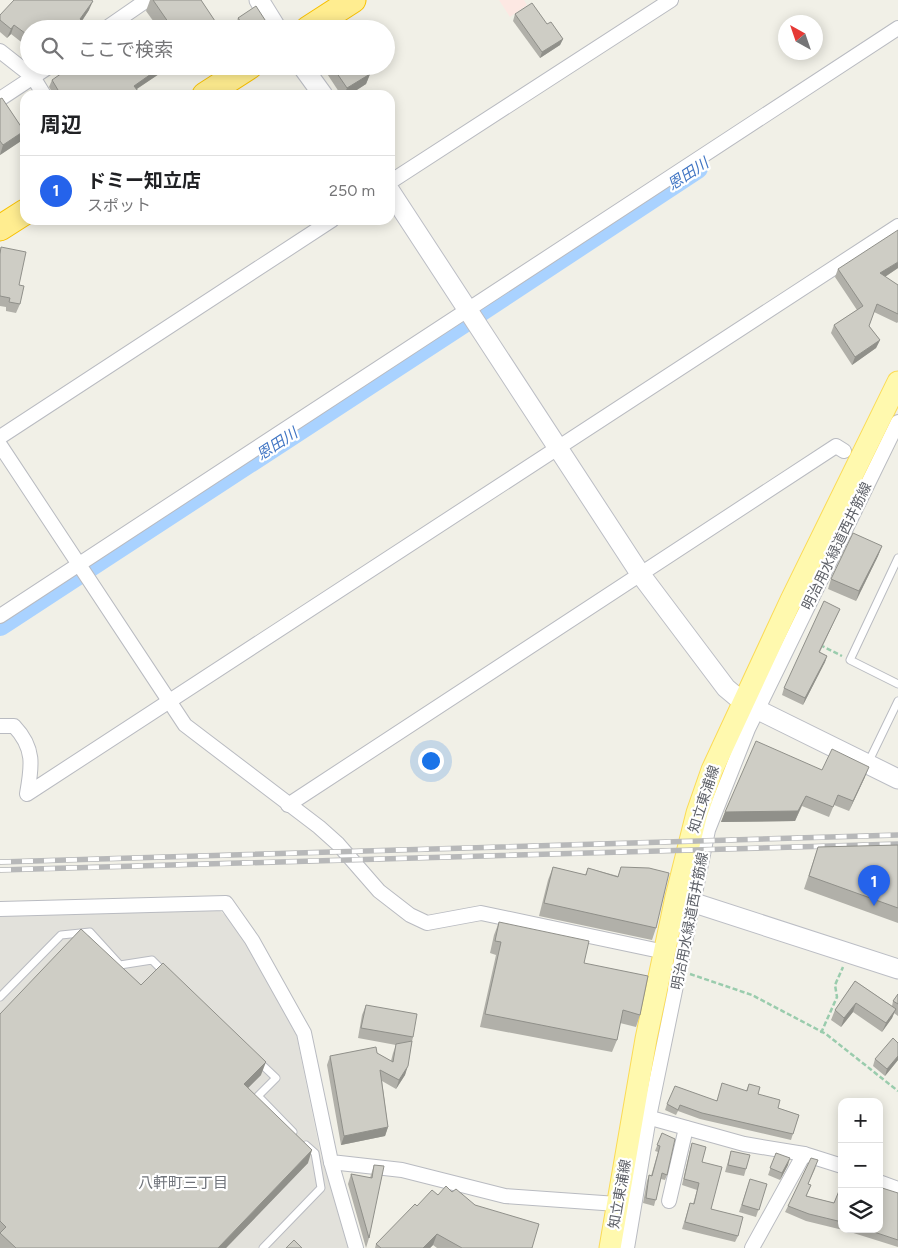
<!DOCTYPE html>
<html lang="ja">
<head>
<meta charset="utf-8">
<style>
	body { margin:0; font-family:Figtree,"Noto Sans JP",sans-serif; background:#f6f6f6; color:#202124 }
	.controls { position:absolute; right:15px; bottom:15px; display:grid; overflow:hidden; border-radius:10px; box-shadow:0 2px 12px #0003 }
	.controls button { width:45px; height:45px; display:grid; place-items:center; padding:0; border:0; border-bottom:1px solid #e0e0e0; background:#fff; color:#202124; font:25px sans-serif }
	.compass { position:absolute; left:778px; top:15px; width:45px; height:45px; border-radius:50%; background:#fff; box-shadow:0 2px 12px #0003; rotate:320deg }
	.you { position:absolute; left:430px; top:760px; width:18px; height:18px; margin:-12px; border:4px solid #fff; border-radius:50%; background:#1a73e8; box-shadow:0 0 0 8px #1a73e833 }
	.badge { display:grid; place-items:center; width:32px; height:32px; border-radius:50%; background:#2563eb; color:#fff; font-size:16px; font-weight:700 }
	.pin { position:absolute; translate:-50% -41px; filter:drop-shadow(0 1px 2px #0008) }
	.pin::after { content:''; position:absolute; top:26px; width:18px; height:15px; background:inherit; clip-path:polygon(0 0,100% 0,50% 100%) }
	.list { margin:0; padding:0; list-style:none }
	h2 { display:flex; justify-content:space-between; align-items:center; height:65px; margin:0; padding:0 20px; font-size:21px }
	h2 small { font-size:16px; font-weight:400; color:#757577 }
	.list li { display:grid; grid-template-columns:32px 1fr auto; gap:15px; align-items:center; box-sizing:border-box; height:70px; padding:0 20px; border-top:1px solid #e0e0e0 }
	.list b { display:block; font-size:19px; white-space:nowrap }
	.list p { margin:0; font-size:16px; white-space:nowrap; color:#757577 }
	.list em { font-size:16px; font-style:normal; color:#757577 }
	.icon { flex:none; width:28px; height:28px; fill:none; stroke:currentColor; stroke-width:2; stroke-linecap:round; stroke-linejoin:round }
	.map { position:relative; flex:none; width:898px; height:1248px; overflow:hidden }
	.search { position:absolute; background:#fff; box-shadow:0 2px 12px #0003; left:20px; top:20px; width:375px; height:55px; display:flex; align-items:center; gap:12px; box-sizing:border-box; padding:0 18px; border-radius:28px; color:#757577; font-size:19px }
	.panel { position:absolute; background:#fff; box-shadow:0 2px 12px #0003; left:20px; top:90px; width:375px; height:135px; border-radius:15px }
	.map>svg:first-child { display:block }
	.industrial { fill:#e2e1db }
	.medical { fill:#fde8e3 }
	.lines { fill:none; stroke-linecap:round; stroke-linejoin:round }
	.river { stroke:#a9d2ff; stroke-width:22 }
	.lane-casing { stroke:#b9bbc1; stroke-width:9 }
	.street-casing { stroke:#b9bbc1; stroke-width:16 }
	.secondary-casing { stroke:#bcbec5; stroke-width:21 }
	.primary-casing { stroke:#fbdb56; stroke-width:23 }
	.highway-casing { stroke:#f8c000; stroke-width:27 }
	.path { stroke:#9accad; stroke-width:2.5; stroke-dasharray:5 2.5; stroke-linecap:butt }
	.lane { stroke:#fff; stroke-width:7 }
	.street { stroke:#fff; stroke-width:14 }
	.secondary { stroke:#fff; stroke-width:19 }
	.primary { stroke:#fff9ae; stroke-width:21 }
	.highway { stroke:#ffed90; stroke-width:25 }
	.rail-casing { stroke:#b7b8b9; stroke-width:5.5 }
	.rail { stroke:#fff; stroke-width:4; stroke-dasharray:11; stroke-linecap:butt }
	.wall { fill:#b1b0a9 }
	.shaded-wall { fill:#90908a }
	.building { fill:#cecdc5; stroke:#90908a }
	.labels { text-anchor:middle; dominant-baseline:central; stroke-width:4.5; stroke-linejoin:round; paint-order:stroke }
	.street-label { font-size:14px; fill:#5e6168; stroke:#fff }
	.water-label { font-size:15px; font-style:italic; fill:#3f74c3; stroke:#fff }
	.neighbourhood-label { font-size:15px; fill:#6f737a; stroke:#fff }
</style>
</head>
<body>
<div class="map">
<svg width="898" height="1248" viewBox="0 0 898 1248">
	<rect width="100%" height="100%" fill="#f1f0e7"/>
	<!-- industrial -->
	<path class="industrial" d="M219,910l17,14 57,95 28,137 30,92h-351v-333z"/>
	<!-- medical -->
	<path class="medical" d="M499,0h25l3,5 -17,12z"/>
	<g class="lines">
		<!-- river -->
		<g class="river">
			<path d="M477,313l220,-145"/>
			<path d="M87,568l380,-248"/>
			<path d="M0,625l78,-51"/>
		</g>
		<!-- lane casing -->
		<g class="lane-casing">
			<g id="lane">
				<path d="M898,558l-48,102 48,24"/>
				<path d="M868,763l30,-62"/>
				<path d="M0,997l61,-62 29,-3 30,33 32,-5 12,12"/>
				<path d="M257,1060l19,18 -18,18 35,36"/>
				<path d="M263,1248l58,-60 -6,-35 -9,-8"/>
			</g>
		</g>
		<!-- street casing -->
		<g class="street-casing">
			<g id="street">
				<path d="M105,29l42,-29"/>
				<path d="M0,51l33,26 11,18"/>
				<path d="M0,99l50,-33"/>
				<path d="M390,182l281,-182"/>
				<path d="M0,437l332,-217"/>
				<path d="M0,445l185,280 134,102 19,17 41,47 31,24 17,8 54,-10 184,39"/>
				<path d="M0,616l898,-588"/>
				<path d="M0,726h14c21,22 18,40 13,68l871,-568"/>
				<path d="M288,805l548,-359 8,5"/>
				<path d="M0,909l226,-6 26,37 52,93 27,129 71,8 103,26 112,8"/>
				<path d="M640,1115l104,29 60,10 38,12"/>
				<path d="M331,1162l25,86"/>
				<path d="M879,1182l19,7"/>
				<path d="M669,1201l17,-73"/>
				<path d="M627,1248l22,-131 59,-287 40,-101 150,-307"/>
				<path d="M752,1248l52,-94"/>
			</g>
		</g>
		<!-- secondary casing -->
		<g class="secondary-casing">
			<g id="secondary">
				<path d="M259,0l18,29"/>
				<path d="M302,66l21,29"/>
				<path d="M390,191l251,384 85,113 18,15 154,76"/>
				<path d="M676,897l222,72"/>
			</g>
		</g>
		<!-- primary casing -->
		<g class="primary-casing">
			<path id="primary" d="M610,1248l36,-209 30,-142 21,-84 15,-43 79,-170 107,-218"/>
		</g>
		<!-- highway casing -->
		<g class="highway-casing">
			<g id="highway">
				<path d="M308,29l45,-29"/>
				<path d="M205,95l45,-29"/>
				<path d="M0,228l25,-16"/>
			</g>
		</g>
		<!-- path -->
		<g class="path">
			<path d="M820,645l22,11"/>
			<path d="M690,974l62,21 74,39 72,57"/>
			<path d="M821,1033l16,-36 -2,-12 8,-18"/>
		</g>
		<!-- lane -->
		<use href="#lane" class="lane"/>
		<!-- street -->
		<use href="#street" class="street"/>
		<!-- secondary -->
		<use href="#secondary" class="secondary"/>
		<!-- primary -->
		<use href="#primary" class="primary"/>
		<!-- highway -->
		<use href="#highway" class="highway"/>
		<!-- rail casing -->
		<g class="rail-casing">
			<g id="rail">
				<path d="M0,862l898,-27"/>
				<path d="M0,870l898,-26"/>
			</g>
		</g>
		<!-- rail -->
		<use href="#rail" class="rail"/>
	</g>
	<!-- wall -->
	<g class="wall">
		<path d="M150,0h51l17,29h-59l-13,-18z"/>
		<path d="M89,10l-7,11 6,4 -1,4h-58v19l-18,-14 -4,4 -7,-6v-17z"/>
		<path d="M515,14l32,10 16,15 -3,6 -20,13 -27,-37z"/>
		<path d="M238,18l27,11h-26l-3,-5z"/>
		<path d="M322,66h43l5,8 -4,10 -17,11h-8z"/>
		<path d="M161,67l-2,7 -22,15 4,6h-87l-5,-8 3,-7z"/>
		<path d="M0,99l21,42 -21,14z"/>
		<path d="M133,220h11l-7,5z"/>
		<path d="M1,247l18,38 1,19 -4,9 -10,-2v-4l-6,-1v-55z"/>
		<path d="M898,268l-13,9 13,8v37l-1,1 -23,-11 -5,14 11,14 -4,8 -24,17 -21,-32 3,-8 23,-15 -22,-33 3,-8z"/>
		<path d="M882,546l-4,10 -22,45 -28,-12 3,-10z"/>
		<path d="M840,609l-20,43 7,4 -2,6 -22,43 -21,-10 2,-7z"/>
		<path d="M822,770l43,7 -16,34 -15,-6 -5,12 -27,-11 -7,15 -74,1 4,-10z"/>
		<path d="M898,845v78l-94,-34 14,-42z"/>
		<path d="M553,867l32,8 3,-7 30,8 3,-9 35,61 -4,12 -113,-24 9,-36z"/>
		<path d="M499,922l85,41 56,52 -4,12 -16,-4 -3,17 -5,12 -132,-25 16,-72 -6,-2 4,-18z"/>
		<path d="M855,981l37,25 1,-5 5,-7v22l-4,-3 -2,5 -10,14 -29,-20 -12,15 -10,-7 4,-10z"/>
		<path d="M141,985l120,90 -13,13 60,75 -82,85h-226v-234z"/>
		<path d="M366,1005l47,32 -8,38 -9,14 -14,-8 6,46 -3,9 -44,9 -14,-80 3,-9 47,-3 14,8 2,-8 3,-8 -38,-7 4,-23z"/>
		<path d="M898,1043v17l-13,16 -12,-10 2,-7z"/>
		<path d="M749,1084l9,10 20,14 21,7 -8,25 -91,-21 -22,-8 -2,4 -11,-5 2,-6 50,-4 29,-9z"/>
		<path d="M662,1133l5,42 -2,5 -4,-1 -7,27 -11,-3 4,-22 2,-6 2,1 7,-24 -3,-1z"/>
		<path d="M692,1143l10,19 9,47 27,27 -3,6 -53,-13 8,-26 3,1 4,-14 -15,-5 8,-35z"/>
		<path d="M731,1151l15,18 -2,7 -19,-4z"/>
		<path d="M776,1153l12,12 -8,15 -12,-5z"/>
		<path d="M374,1165l-5,73 -3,10 -18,-64 3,-10 19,4z"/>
		<path d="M816,1167l-8,17 -1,12 27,7 8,-17v43h37l19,-36v54l-51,-16 -41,-10 -21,-9 3,-6z"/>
		<path d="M767,1184l-11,33 -17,-5 9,-27z"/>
		<path d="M452,1192l23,13 57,43h-95l-4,-3 -3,3h-55l1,-4 41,-38 21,-11z"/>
	</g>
	<!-- shaded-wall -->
	<g class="shaded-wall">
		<path d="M93,1l-4,9 -12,18 3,-9z"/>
		<path d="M54,21l-3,8h-4z"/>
		<path d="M267,23l-2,6h-7z"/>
		<path d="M14,25l-3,9 -4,4 4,-9z"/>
		<path d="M563,39l-3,6 -20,13 2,-6z"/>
		<path d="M161,67l-2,7 -27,18 2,-6z"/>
		<path d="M370,74l-4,10 -17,11h-5l3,-7z"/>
		<path d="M24,131l-3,10 -21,14 3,-10z"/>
		<path d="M138,220h6l-7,5z"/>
		<path d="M898,262v6l-21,14 3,-9z"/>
		<path d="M880,340l-4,8 -24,17 3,-8z"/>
		<path d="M882,546l-4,10 -22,45 3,-10z"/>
		<path d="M827,656l-2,6 -22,43 2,-7z"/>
		<path d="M869,767l-4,10 -16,34 4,-10z"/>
		<path d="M806,796l-11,25 -74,1 4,-10z"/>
		<path d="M856,1003l-3,9 -12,15 3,-9z"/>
		<path d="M896,1009l-4,9 -10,14 4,-9z"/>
		<path d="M898,1056v4l-13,16 2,-7z"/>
		<path d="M266,1062l-5,13 -22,22 5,-13z"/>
		<path d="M408,1066l-3,9 -9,14 3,-9z"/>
		<path d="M388,1127l-3,9 -44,9 3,-9z"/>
		<path d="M312,1150l-4,13 -82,85h-8z"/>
		<path d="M790,1158l-2,7 -8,15 2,-7z"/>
		<path d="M437,1234l-4,11 -3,3h-7z"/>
	</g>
	<!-- building -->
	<g class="building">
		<path d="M14,0h77l2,1 -13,18 8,6 -5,4h-19l-10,-8 -7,8h-18v7l-15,-11 -3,4 -11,-9v-5z"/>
		<path d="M153,0h48l18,27 -3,2h-43z"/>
		<path d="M532,3l15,21 4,-2 12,17 -21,13 -27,-38z"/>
		<path d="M256,6l11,17 -9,6h-12l-8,-11z"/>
		<path d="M72,66h89v1l-27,19 7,9h-20l-1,-1 -2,1h-57l-9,-15z"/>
		<path d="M332,66h33l5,8 -23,14z"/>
		<path d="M2,98l22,33 -21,14 -3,-4v-42z"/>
		<path d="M898,230v32l-18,11 18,12v29l-21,-10 -8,22 11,14 -25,17 -21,-32 29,-19 -25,-37z"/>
		<path d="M1,247l25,5 -7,33 5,1 -4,18 -11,-2 1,-4 -10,-2v-42z"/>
		<path d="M853,533l29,13 -23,45 -28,-12z"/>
		<path d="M824,601l16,8 -21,43 8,4 -22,42 -21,-10z"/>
		<path d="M756,741l66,29 10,-21 37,18 -16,34 -15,-6 -5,12 -27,-11 -8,15 -73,1z"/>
		<path d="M898,845v63l-89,-32 9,-29z"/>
		<path d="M553,867l33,8 2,-7 30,9 3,-10 28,1 20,5 -13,55 -112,-25z"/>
		<path d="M499,922l90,19 -5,22 64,13 -8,39 -17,-5 -6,30 -132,-26 16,-72 -6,-1z"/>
		<path d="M81,929l60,56 22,-22 103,99 -22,22 68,66 -94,98h-202l-16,-15 6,-6 -6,-6v-207z"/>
		<path d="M855,981l41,28 -10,14 -30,-20 -12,15 -9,-8z"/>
		<path d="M898,994v10l-5,-3z"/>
		<path d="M366,1005l51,9 -4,23 -52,-9z"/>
		<path d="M893,1038l5,5v13l-11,13 -12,-10z"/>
		<path d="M412,1041l-4,25 -9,14 -19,-10 8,57 -44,9 -14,-80 46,-9 1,6 16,9 3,-18z"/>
		<path d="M722,1083l25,8 2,-7 11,3 -2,7 22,6 -2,8 21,7 -6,19 -91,-21 -22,-8 -2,5 -11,-6 8,-18 42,15z"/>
		<path d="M662,1133l13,6 -8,36 -5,-2 -6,27 -10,-2 3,-23 3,1 8,-30 -3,-1z"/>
		<path d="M692,1143l14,4 -4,15 20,5 -11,42 32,8 -5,19 -53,-14 5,-19 4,1 5,-21 -15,-4z"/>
		<path d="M731,1151l19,4 -4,14 -18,-4z"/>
		<path d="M776,1153l14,5 -8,15 -12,-5z"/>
		<path d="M811,1158l7,2 -10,24 3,1 -5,11 28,7 7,-17h1v36l-33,-8 -21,-8z"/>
		<path d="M374,1165l10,1 -15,72 -18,-64 21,4z"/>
		<path d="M750,1179l17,5 -8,26 -17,-5z"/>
		<path d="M446,1186l6,6 4,-3 19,16 64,19 -7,24h-70l-25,-14 -14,14h-42l-5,-4 39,-40 2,2 15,-16 6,5z"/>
		<path d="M879,1187l19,6v47l-33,-11h14z"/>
		<path d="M294,1240l8,8h-16z"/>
	</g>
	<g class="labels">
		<!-- street labels -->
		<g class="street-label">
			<text transform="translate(837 546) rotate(-64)">明治用水緑道西井筋線</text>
			<text transform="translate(704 799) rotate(-72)">知立東浦線</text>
			<text transform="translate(690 921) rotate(-79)">明治用水緑道西井筋線</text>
			<text transform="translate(620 1194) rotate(-80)">知立東浦線</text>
		</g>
		<!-- water labels -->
		<g class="water-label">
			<text transform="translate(688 174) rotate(-33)">恩田川</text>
			<text transform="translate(277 444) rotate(-33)">恩田川</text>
		</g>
		<!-- neighbourhood labels -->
		<g class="neighbourhood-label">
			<text x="183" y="1183">八軒町三丁目</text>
		</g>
	</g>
</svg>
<div class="controls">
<button>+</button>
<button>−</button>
<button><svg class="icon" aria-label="layers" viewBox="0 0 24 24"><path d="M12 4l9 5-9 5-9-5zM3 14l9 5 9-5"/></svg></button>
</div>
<svg class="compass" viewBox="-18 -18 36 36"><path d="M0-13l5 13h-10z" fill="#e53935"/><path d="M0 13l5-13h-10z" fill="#757577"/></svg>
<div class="you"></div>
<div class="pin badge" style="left:874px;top:906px">1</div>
<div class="search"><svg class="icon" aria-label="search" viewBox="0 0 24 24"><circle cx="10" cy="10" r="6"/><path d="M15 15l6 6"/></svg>ここで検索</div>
<section class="panel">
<h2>周辺<small></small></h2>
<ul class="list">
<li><span class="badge">1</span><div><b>ドミー知立店</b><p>スポット</p></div><em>250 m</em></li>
</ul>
</section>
</div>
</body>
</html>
